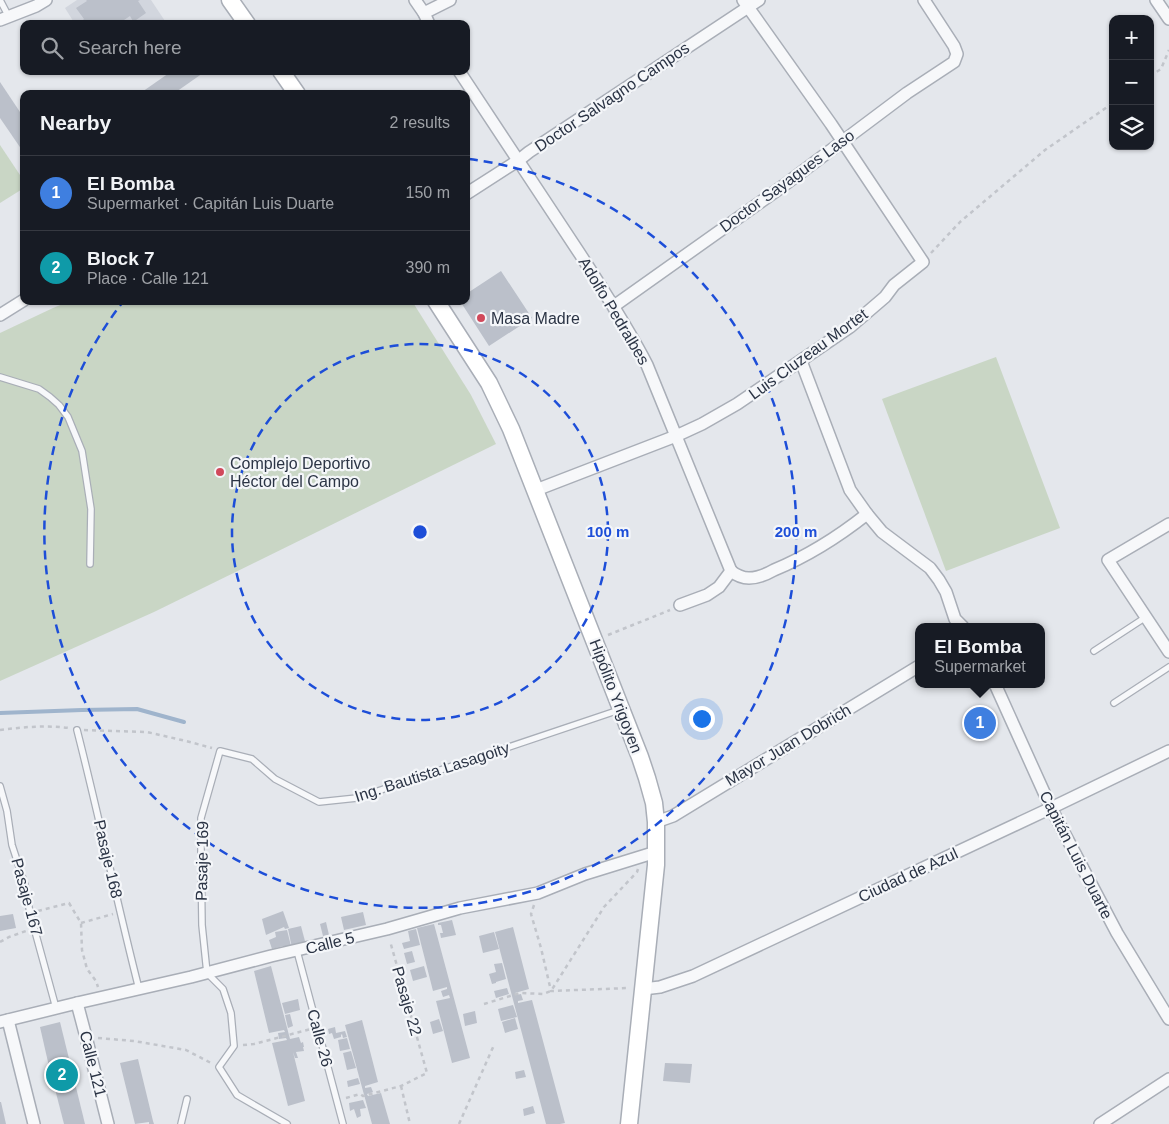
<!DOCTYPE html>
<html lang="en">
<head>
<meta charset="utf-8">
<style>
	body { margin:0; font-family:Helvetica,sans-serif; background:#20242c; color:#f1f3f6 }
	.controls { position:absolute; right:15px; top:15px; display:grid; overflow:hidden; border-radius:10px; box-shadow:0 1px 4px #0004 }
	.controls button { width:45px; height:45px; display:grid; place-items:center; padding:0; border:0; border-bottom:1px solid #363941; background:#171b24; color:#f1f3f6; font:25px sans-serif }
	.you { position:absolute; left:701px; top:718px; width:18px; height:18px; margin:-12px; border:4px solid #fff; border-radius:50%; background:#1a73e8; box-shadow:0 0 0 8px #1a73e833 }
	.badge { display:grid; place-items:center; width:32px; height:32px; border-radius:50%; background:#db2777; color:#fff; font-size:16px; font-weight:700 }
	.pin { position:absolute; translate:-50% -50%; border:2px solid #fff; box-shadow:0 1px 5px #0006 }
	.popup { position:absolute; left:915px; top:623px; width:130px; height:65px; box-sizing:border-box; display:grid; place-content:center; border-radius:10px; background:#171b24; filter:drop-shadow(0 1px 4px #0005); font-size:16px; white-space:nowrap; color:#9ea1a6 }
	.popup b { font-size:19px; color:#f1f3f6 }
	.popup::after { content:''; position:absolute; left:50%; top:100%; margin-left:-10px; border:10px solid transparent; border-top-color:#171b24 }
	.list { margin:0; padding:0; list-style:none }
	h2 { display:flex; justify-content:space-between; align-items:center; height:65px; margin:0; padding:0 20px; font-size:21px }
	h2 small { font-size:16px; font-weight:400; color:#9ea1a6 }
	.list li { display:grid; grid-template-columns:32px 1fr auto; gap:15px; align-items:center; box-sizing:border-box; height:75px; padding:0 20px; border-top:1px solid #363941 }
	.list b { display:block; font-size:19px; white-space:nowrap }
	.list p { margin:0; font-size:16px; white-space:nowrap; color:#9ea1a6 }
	.list em { font-size:16px; font-style:normal; color:#9ea1a6 }
	.icon { flex:none; width:28px; height:28px; fill:none; stroke:currentColor; stroke-width:2; stroke-linecap:round; stroke-linejoin:round }
	.map { position:relative; flex:none; width:1169px; height:1124px; overflow:hidden }
	.search { position:absolute; background:#171b24; box-shadow:0 1px 4px #0004; left:20px; top:20px; width:450px; height:55px; display:flex; align-items:center; gap:12px; box-sizing:border-box; padding:0 18px; border-radius:10px; color:#9ea1a6; font-size:19px }
	.panel { position:absolute; background:#171b24; box-shadow:0 1px 4px #0004; left:20px; top:90px; width:450px; height:215px; border-radius:10px }
	.map>svg:first-child { display:block }
	.built { fill:#d2d6de }
	.green { fill:#c9d6c5 }
	.lines { fill:none; stroke-linecap:round; stroke-linejoin:round }
	.stream { stroke:#9fb4cc; stroke-width:4 }
	.building { fill:#bbc0ca }
	.lane-casing { stroke:#a9aeb7; stroke-width:8 }
	.street-casing { stroke:#a9aeb7; stroke-width:14 }
	.secondary-casing { stroke:#a9aeb7; stroke-width:19 }
	.path { stroke:#c2c5cb; stroke-width:2.5; stroke-dasharray:4 4; stroke-linecap:butt }
	.lane { stroke:#f7f8fa; stroke-width:5.5 }
	.street { stroke:#f7f8fa; stroke-width:11 }
	.secondary { stroke:#fff; stroke-width:16 }
	.ring { fill:none; stroke:#1d4ed8; stroke-width:2.5; stroke-dasharray:9 6 }
	.poi-dot { fill:#d1495b; stroke:#f4f6f9; stroke-width:2 }
	.labels { text-anchor:middle; dominant-baseline:central; stroke-width:4.5; stroke-linejoin:round; paint-order:stroke }
	.street-label { font-size:16px; fill:#2b3445; stroke:#f4f6f9 }
	.poi-label { font-size:16px; fill:#2b3445; stroke:#f4f6f9; text-anchor:start }
	.centre { fill:#1d4ed8; stroke:#f4f6f9; stroke-width:2.5 }
	.ring-label { font-size:15px; text-anchor:middle; font-weight:bold; fill:#1d4ed8; stroke:#f4f6f9; stroke-width:4.5; stroke-linejoin:round; paint-order:stroke }
</style>
</head>
<body>
<div class="map">
<svg width="1169" height="1124" viewBox="0 0 1169 1124">
	<rect width="100%" height="100%" fill="#e4e7ec"/>
	<!-- built -->
	<path class="built" d="M77,0h74l16,24h-92l-10,-16z"/>
	<!-- green -->
	<g class="green">
		<path d="M0,145l24,36v7l-24,15z"/>
		<path d="M70,301h342l59,94 25,49 -342,168 -154,69v-348l53,-25z"/>
		<path d="M996,357l64,171 -114,43 -64,-172z"/>
	</g>
	<g class="lines">
		<!-- stream -->
		<path class="stream" d="M0,713l82,-3 55,-1 47,13"/>
	</g>
	<!-- building -->
	<g class="building">
		<path d="M86,0h54l-2,1 8,12 -10,7 2,1 -4,2 -4,-7 -12,8h-33l-2,-4 1,-1 -8,-11 11,-7z"/>
		<path d="M172,71h34l-33,23h-34z"/>
		<path d="M0,82l24,36v35l-24,-35z"/>
		<path d="M501,271l31,47 -43,28 -29,-45h6v-7z"/>
		<path d="M283,911l6,17 -4,1 -1,-2 -18,8 -4,-16z"/>
		<path d="M363,912l3,13 -22,5 -3,-13z"/>
		<path d="M13,914l3,14 -16,3v-15z"/>
		<path d="M452,920l4,15 -15,3 -1,-5h3l-2,-8h-3v-2z"/>
		<path d="M326,922l3,13 -6,1 -3,-12z"/>
		<path d="M434,924l36,134 -18,5 -16,-62 14,-3 -1,-3 -6,2 -2,-6 6,-2v-2l-14,4 -16,-63z"/>
		<path d="M301,926l5,19 -14,3 -4,-19z"/>
		<path d="M513,927l16,62 -14,4 1,2 5,-1 2,6 -5,1v2l14,-3 33,123 -5,1h-14l-51,-192z"/>
		<path d="M416,929l4,16 -16,4 -2,-6 8,-2 -2,-10z"/>
		<path d="M287,930l4,16 -7,2 -1,-2 -11,3 -3,-9 7,-3 -1,-5z"/>
		<path d="M494,932l5,17 -16,4 -4,-17z"/>
		<path d="M412,951l3,11 -8,2 -3,-11z"/>
		<path d="M502,963l4,16 -10,3v1l-4,1 -3,-10 7,-2 -2,-8z"/>
		<path d="M271,966l19,73 9,-2 2,6 2,-1 1,5h-1l1,4 -8,1 2,6h-3l-2,-6 12,49 -17,5 -16,-63 15,-3 -1,-2 -7,1 -1,-6 7,-1 -1,-2 -15,3 -15,-62z"/>
		<path d="M424,966l3,11 -14,4 -3,-11z"/>
		<path d="M507,988l2,6 -13,4 -2,-7z"/>
		<path d="M298,999l2,11 -15,4 -3,-11z"/>
		<path d="M513,1005l4,12 -16,4 -3,-12z"/>
		<path d="M475,1011l2,12 -12,3 -2,-12z"/>
		<path d="M290,1014l3,12 -5,2 -3,-13z"/>
		<path d="M515,1018l3,11 -13,4 -3,-11z"/>
		<path d="M439,1019l4,12 -10,3 -3,-12z"/>
		<path d="M362,1020l16,62 -13,4v2l6,-1 2,5 -6,2 1,2 13,-3 9,31h-18l-27,-99z"/>
		<path d="M60,1022l25,102h-21l-16,-62 -8,-35z"/>
		<path d="M335,1027l1,6 9,-2 2,6 -4,1 -1,-4 -1,1v2l-7,2 -2,-6 -3,1 -1,-5z"/>
		<path d="M347,1038l3,11 -10,2 -2,-11z"/>
		<path d="M351,1051l5,17 -9,2 -4,-17z"/>
		<path d="M138,1059l15,62 1,3h-5v-2l-14,2 -15,-61z"/>
		<path d="M665,1063l27,1 -2,19 -27,-2z"/>
		<path d="M524,1070l2,7 -10,2 -1,-7z"/>
		<path d="M358,1078l2,6 -12,3 -1,-6z"/>
		<path d="M363,1100l3,8 -6,1 1,7 -4,2 -3,-9 -4,2 -1,-8z"/>
		<path d="M0,1102h1l5,22h-6z"/>
		<path d="M533,1106l2,7 -11,3 -1,-7z"/>
	</g>
	<g class="lines">
		<!-- lane casing -->
		<g class="lane-casing">
			<g id="lane">
				<path d="M0,0l9,17"/>
				<path d="M0,377l39,12 11,8 9,8 9,12 14,34 9,58 -1,55"/>
				<path d="M1094,651l52,-34"/>
				<path d="M1114,703l55,-36"/>
				<path d="M77,730c22,86 40,173 62,259"/>
				<path d="M0,786l7,25 5,34 13,40 5,28 26,95"/>
				<path d="M297,951l46,173"/>
				<path d="M181,1124l6,-25"/>
				<path d="M287,1124l-50,-29 -18,-28 15,-21 -3,-33 -8,-24 -16,-16 -5,-48 -1,-73v-34l19,-67 32,8 23,20 44,23 38,-4 262,-88"/>
			</g>
		</g>
		<!-- street casing -->
		<g class="street-casing">
			<g id="street">
				<path d="M415,0l9,13 5,11"/>
				<path d="M1156,0l13,19"/>
				<path d="M424,13l26,-13"/>
				<path d="M0,20l36,-14 10,-6"/>
				<path d="M459,71c40,61 81,122 121,183 23,36 47,72 67,111l84,206"/>
				<path d="M466,194l53,-34 10,-8 230,-152"/>
				<path d="M614,306l169,-120 124,-93 47,-31 3,-8 -3,-8 -30,-46"/>
				<path d="M0,315l24,-15"/>
				<path d="M801,361l49,129 17,24 15,18 48,36 9,12 7,12 9,27 8,8"/>
				<path d="M536,490l140,-54 26,-12 35,-20 113,-77 35,-30 9,-12 29,-23 -92,-138 -88,-124"/>
				<path d="M1169,524l-61,36 61,92"/>
				<path d="M731,571c5,4 11,7 18,7 8,0 18,-4 25,-8 34,-14 64,-33 93,-56"/>
				<path d="M680,605l27,-10 12,-8 12,-16"/>
				<path d="M995,684l56,124 66,125 52,86"/>
				<path d="M656,822l17,-6 246,-150"/>
				<path d="M643,989l17,-2 33,-11 358,-168 118,-57"/>
				<path d="M77,1003l9,34 22,87"/>
				<path d="M8,1020l26,104"/>
				<path d="M0,1022l77,-19 114,-26 80,-21 116,-27 73,-21 78,-15 47,-19 71,-22"/>
				<path d="M1100,1124l69,-45"/>
			</g>
		</g>
		<!-- secondary casing -->
		<g class="secondary-casing">
			<g id="secondary">
				<path d="M230,0l17,24"/>
				<path d="M281,71l16,23"/>
				<path d="M436,301l53,82 22,46 129,328 7,21 7,25 2,19v43l-27,259"/>
			</g>
		</g>
		<!-- path -->
		<g class="path">
			<path d="M1150,76l11,-7 8,-19"/>
			<path d="M931,253l29,-31 85,-72 68,-47"/>
			<path d="M608,635l62,-25"/>
			<path d="M0,730c23,-3 46,-5 69,-2"/>
			<path d="M84,730l63,2 39,9 26,7"/>
			<path d="M534,905l-3,9 10,34 10,43 78,-3"/>
			<path d="M38,911l31,-8 12,20 1,27 5,19 9,12 2,6"/>
			<path d="M81,923l32,-9"/>
			<path d="M0,942l9,-5 17,-6"/>
			<path d="M484,1004l36,-11 23,1 8,-3 53,-84 33,-35 1,-3"/>
			<path d="M98,1038l36,3 52,9 25,13"/>
			<path d="M243,1045l11,-1 57,-15"/>
			<path d="M401,1086l9,38"/>
			<path d="M346,1098l14,-4 3,2 38,-10 26,-13 -37,-132"/>
			<path d="M459,1124l35,-79"/>
		</g>
		<!-- lane -->
		<use href="#lane" class="lane"/>
		<!-- street -->
		<use href="#street" class="street"/>
		<!-- secondary -->
		<use href="#secondary" class="secondary"/>
	</g>
	<!-- distance rings -->
	<g class="ring">
		<circle cx="420" cy="532" r="188"/>
		<path d="M469 159A376 376 0 1 1 122 303"/>
	</g>
	<!-- markers -->
	<g class="poi-dot">
		<circle cx="481" cy="318" r="5"/>
		<circle cx="220" cy="472" r="5"/>
	</g>
	<g class="labels">
		<!-- street labels -->
		<g class="street-label">
			<text transform="translate(612 97) rotate(-34)">Doctor Salvagno Campos</text>
			<text transform="translate(787 181) rotate(-36)">Doctor Sayagues Laso</text>
			<text transform="translate(614 311) rotate(59)">Adolfo Pedralbes</text>
			<text transform="translate(808 354) rotate(-36)">Luis Cluzeau Mortet</text>
			<text transform="translate(616 696) rotate(69)">Hipólito Yrigoyen</text>
			<text transform="translate(788 745) rotate(-31)">Mayor Juan Dobrich</text>
			<text transform="translate(432 772) rotate(-18)">Ing. Bautista Lasagoity</text>
			<text transform="translate(1076 855) rotate(63)">Capitán Luis Duarte</text>
			<text transform="translate(108 859) rotate(77)">Pasaje 168</text>
			<text transform="translate(202 861) rotate(-89)">Pasaje 169</text>
			<text transform="translate(908 875) rotate(-25)">Ciudad de Azul</text>
			<text transform="translate(27 897) rotate(75)">Pasaje 167</text>
			<text transform="translate(330 943) rotate(-14)">Calle 5</text>
			<text transform="translate(407 1001) rotate(74)">Pasaje 22</text>
			<text transform="translate(320 1038) rotate(75)">Calle 26</text>
			<text transform="translate(93 1064) rotate(76)">Calle 121</text>
		</g>
		<!-- poi labels -->
		<g class="poi-label">
			<text x="491" y="318">Masa Madre</text>
			<text x="230" y="463">Complejo Deportivo<tspan x="230" dy="18">Héctor del Campo</tspan></text>
		</g>
	</g>
	<circle cx="420" cy="532" r="8" class="centre"/>
	<g class="ring-label">
		<text x="608" y="537">100 m</text>
		<text x="796" y="537">200 m</text>
	</g>
</svg>
<div class="controls">
<button>+</button>
<button>−</button>
<button><svg class="icon" aria-label="layers" viewBox="0 0 24 24"><path d="M12 4l9 5-9 5-9-5zM3 14l9 5 9-5"/></svg></button>
</div>
<div class="you"></div>
<div class="pin badge" style="left:980px;top:723px;background:#3f7fe0">1</div>
<div class="popup"><b>El Bomba</b>Supermarket</div>
<div class="pin badge" style="left:62px;top:1075px;background:#0f9aa8">2</div>
<div class="search"><svg class="icon" aria-label="search" viewBox="0 0 24 24"><circle cx="10" cy="10" r="6"/><path d="M15 15l6 6"/></svg>Search here</div>
<section class="panel">
<h2>Nearby<small>2 results</small></h2>
<ul class="list">
<li><span class="badge" style="background:#3f7fe0">1</span><div><b>El Bomba</b><p>Supermarket · Capitán Luis Duarte</p></div><em>150 m</em></li>
<li><span class="badge" style="background:#0f9aa8">2</span><div><b>Block 7</b><p>Place · Calle 121</p></div><em>390 m</em></li>
</ul>
</section>
</div>
</body>
</html>
